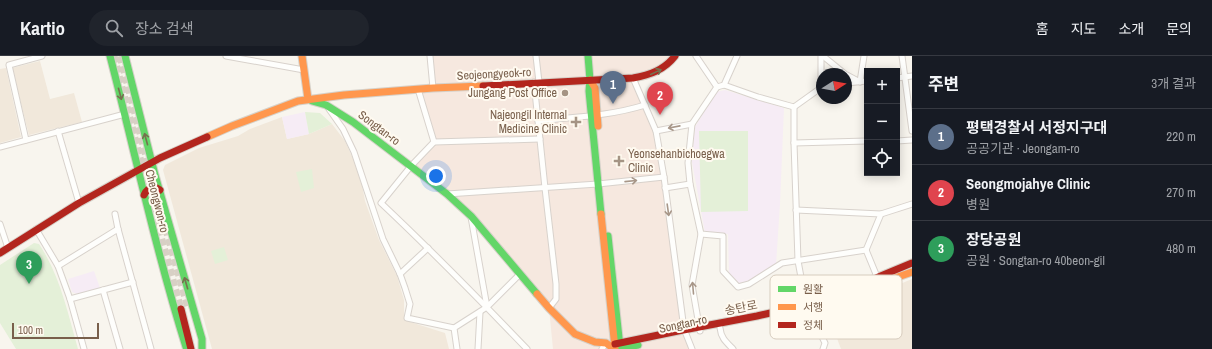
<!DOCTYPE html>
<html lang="ko">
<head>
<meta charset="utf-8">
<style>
	body { margin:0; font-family:"Archivo Narrow","Noto Sans KR",sans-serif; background:#20242c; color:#f1f3f6 }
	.controls { position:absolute; right:12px; top:12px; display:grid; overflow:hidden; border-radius:0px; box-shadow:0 2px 10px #0003 }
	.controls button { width:36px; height:36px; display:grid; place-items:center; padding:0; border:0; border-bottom:1px solid #363941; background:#171b24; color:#f1f3f6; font:20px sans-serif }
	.compass { position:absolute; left:816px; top:12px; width:36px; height:36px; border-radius:50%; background:#171b24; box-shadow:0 2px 10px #0003; rotate:79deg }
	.scale { position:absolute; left:12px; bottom:10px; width:87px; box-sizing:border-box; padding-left:4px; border:2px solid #795f4b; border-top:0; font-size:11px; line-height:14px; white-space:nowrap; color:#795f4b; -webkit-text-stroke:3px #fffaf0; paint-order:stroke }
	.you { position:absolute; left:436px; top:120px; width:14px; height:14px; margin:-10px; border:3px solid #fff; border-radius:50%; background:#1a73e8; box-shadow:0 0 0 6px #1a73e833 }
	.badge { display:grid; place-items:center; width:26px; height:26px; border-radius:50%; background:#1a73e8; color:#fff; font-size:13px; font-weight:700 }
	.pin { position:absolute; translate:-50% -33px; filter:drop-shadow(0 1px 2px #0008) }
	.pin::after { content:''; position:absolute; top:21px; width:14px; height:12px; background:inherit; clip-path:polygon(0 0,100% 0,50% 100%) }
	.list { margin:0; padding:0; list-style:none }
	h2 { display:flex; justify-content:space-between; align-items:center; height:52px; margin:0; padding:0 16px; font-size:17px }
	h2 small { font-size:13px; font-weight:400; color:#9ea1a6 }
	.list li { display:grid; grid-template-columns:26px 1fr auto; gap:12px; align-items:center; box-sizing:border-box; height:56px; padding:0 16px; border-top:1px solid #363941 }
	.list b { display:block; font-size:15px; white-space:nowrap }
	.list p { margin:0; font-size:13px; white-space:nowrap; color:#9ea1a6 }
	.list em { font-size:13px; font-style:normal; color:#9ea1a6 }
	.icon { flex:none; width:22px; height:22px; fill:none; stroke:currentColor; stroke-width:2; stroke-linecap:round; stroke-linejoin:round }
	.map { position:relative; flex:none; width:912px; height:293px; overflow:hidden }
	header { display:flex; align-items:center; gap:24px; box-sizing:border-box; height:56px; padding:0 20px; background:#171b24; border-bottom:1px solid #363941 }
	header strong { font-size:19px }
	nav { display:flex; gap:22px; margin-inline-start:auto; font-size:14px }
	.search { width:280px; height:36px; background:#20242c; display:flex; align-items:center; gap:10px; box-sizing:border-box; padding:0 14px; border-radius:22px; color:#9ea1a6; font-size:15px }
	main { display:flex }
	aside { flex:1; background:#171b24 }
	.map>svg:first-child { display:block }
	.residential { fill:#f1e8db }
	.commercial { fill:#f6e8df }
	.education { fill:#f6ecf5 }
	.green { fill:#e4f0d8 }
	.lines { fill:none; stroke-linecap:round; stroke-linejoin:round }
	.secondary-tunnel { stroke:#d8d0c5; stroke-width:7; stroke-dasharray:7 3.5; stroke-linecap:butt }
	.street-casing { stroke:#d8d2cc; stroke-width:7 }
	.fast-casing { stroke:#d6d1c9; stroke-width:9 }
	.slow-casing { stroke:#d6d1c9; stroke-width:9 }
	.jam-casing { stroke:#d6d1c9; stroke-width:9 }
	.street { stroke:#fefefc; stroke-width:5 }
	.fast { stroke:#63d668; stroke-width:7 }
	.slow { stroke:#ff974d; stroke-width:7 }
	.jam { stroke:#b3261e; stroke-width:7 }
	.oneway { stroke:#76714f }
	.oneway2 { stroke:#a89789 }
	.poi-dot { fill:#a59484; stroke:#fffaf0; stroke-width:1.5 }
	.labels { text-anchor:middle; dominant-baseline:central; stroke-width:4; stroke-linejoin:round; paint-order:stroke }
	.street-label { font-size:12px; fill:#795f4b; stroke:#fffaf0 }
	.poi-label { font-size:12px; fill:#795f4b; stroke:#fffaf0; text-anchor:end }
	.key { fill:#fffaf0; stroke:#d7ccbe; stroke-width:1 }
	.key-label { font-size:11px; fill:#795f4b }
</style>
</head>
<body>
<header>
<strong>Kartio</strong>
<div class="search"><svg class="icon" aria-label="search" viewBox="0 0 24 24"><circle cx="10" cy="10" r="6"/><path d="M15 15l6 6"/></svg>장소 검색</div>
<nav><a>홈</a><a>지도</a><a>소개</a><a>문의</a></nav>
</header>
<main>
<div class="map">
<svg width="912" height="293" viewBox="0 0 912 293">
	<rect width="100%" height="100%" fill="#f8f5ee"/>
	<!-- residential -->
	<g class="residential">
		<path d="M40,5l10,38 24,-6 8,29 -53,13 -17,-67z"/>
		<path d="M6,12l15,69 -21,6v-74z"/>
		<path d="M282,61l5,22 22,-5 23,-10 13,17 15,33 5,27 14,39 18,36 7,24v20l41,13 4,16h-237l-49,-179 2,-5 34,-17 39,-12 12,-7z"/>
		<path d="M912,223v70h-71l-13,-35z"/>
	</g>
	<!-- commercial -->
	<path class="commercial" d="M433,0h242l-2,2 -40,21 23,52 28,198 8,20h-139l-4,-41 -78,-92 -60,-50 23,-24 -16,-53 15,-1 -3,-31z"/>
	<!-- education -->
	<g class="education">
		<path d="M725,34l59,18 -4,96 -4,61 -30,20h-8l-9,-10 -1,-41 -23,-1 -13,-71 3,-35 21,-35z"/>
		<path d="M305,56l4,22 -22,5 -5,-22z"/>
		<path d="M94,215l6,17 -23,6 -5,-2 -4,-13z"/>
	</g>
	<!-- green -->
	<g class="green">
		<path d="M305,56l15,1 12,11 -23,10z"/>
		<path d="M699,75h49v80l-47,1z"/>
		<path d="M312,113l2,19 -13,4 -5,-20z"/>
		<path d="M34,187l5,1c21,31 29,70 39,105h-62l-16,-26v-58z"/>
		<path d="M224,191l4,13 -13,4 -4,-13z"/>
	</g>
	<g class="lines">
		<!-- secondary-tunnel -->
		<g class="secondary-tunnel">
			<path d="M114,0l35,137 32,116"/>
			<path d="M120,0l35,135 33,117"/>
		</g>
		<!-- street casing -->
		<g class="street-casing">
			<g id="street">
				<path d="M226,0l78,14"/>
				<path d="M430,0l3,32"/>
				<path d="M536,0l3,26"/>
				<path d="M696,0l21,31"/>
				<path d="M823,0l22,18 15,8 4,-26"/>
				<path d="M902,0l10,75"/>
				<path d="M633,22l23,53 8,46 20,152 8,20"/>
				<path d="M897,22l15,-2"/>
				<path d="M534,26l11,106 11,96v15l-7,9"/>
				<path d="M846,27l21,-2"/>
				<path d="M724,29l34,12 36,10 28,-20"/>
				<path d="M821,31v-31"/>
				<path d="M418,33l16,53 106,-3"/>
				<path d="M794,51v36l4,118 8,43 19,39 -2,6"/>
				<path d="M329,53l14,20 11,23 29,87 17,35 5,14 5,16 -3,14 47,10"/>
				<path d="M538,65c36,-4 72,-5 107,-16"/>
				<path d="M58,75l21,72"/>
				<path d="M656,75l36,-7"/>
				<path d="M26,84l-17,-75 33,-9"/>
				<path d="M897,85l15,-1"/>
				<path d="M434,86l-23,24 -30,37c50,47 98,96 146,146"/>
				<path d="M794,87l73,-2"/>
				<path d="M0,91l125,-33"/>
				<path d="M665,132l25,-4"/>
				<path d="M447,138l151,-10 66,-7"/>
				<path d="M796,154l85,4"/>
				<path d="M115,158l3,15 33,120"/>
				<path d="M471,161l16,90 33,-33"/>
				<path d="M0,168l8,24"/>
				<path d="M36,173l22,37 12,33 14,50"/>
				<path d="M701,178l22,2v35l15,16 11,-3 33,-21 84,-13"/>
				<path d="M866,194l15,-36 31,-10"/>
				<path d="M866,194l12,29"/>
				<path d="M58,210l60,-37"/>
				<path d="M400,218l28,-26"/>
				<path d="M103,234l17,59"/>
				<path d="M70,243l63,-17"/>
				<path d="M720,272c1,10 6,14 13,21"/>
				<path d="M700,275l-8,-46 9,-51 -11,-50 -2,-21 4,-39 25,-37 7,-2 13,-29"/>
				<path d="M457,293l-3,-21 33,-21"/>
				<path d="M478,293l2,-37"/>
				<path d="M602,293l4,-6"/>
			</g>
		</g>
		<!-- fast casing -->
		<g class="fast-casing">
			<g id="fast">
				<path d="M110,0c25,97 46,195 76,291l3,2"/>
				<path d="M125,0l30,119 47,164v9"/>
				<path d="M588,0l2,24 -1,11 12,123"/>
				<path d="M312,45l14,4 27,17 94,72 24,22 66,78"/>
				<path d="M608,180l12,111"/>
				<path d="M620,293l18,-4"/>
			</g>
		</g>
		<!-- slow casing -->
		<g class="slow-casing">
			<g id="slow">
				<path d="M302,0l6,43"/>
				<path d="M590,24l5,8 3,38"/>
				<path d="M207,81l25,-11 66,-25 46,-6 89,-7 50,-2"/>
				<path d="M601,158l14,134"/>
				<path d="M537,238l12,14 26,26 20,8 11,1 8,6"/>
				<path d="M823,247l89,-31"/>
			</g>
		</g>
		<!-- jam casing -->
		<g class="jam-casing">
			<g id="jam">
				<path d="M483,30l150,-8c17,-3 31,-8 42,-22"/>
				<path d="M144,139c2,-5 5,-7 11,-8l5,3"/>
				<path d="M0,197l79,-50 81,-45 47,-21"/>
				<path d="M181,253l10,40"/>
				<path d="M615,288l63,-13 79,-15 40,-9 50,-17 65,-27"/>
			</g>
		</g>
		<!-- street -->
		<use href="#street" class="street"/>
		<!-- fast -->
		<use href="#fast" class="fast"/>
		<!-- slow -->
		<use href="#slow" class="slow"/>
		<!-- jam -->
		<use href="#jam" class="jam"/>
	</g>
	<!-- one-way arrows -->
	<defs><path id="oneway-shaft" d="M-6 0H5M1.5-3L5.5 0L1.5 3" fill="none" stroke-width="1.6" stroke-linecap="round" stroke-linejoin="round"/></defs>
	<g class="oneway">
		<use href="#oneway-shaft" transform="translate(656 16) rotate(-25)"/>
		<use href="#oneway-shaft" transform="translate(120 38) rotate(75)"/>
		<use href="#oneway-shaft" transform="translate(146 83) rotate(-105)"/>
		<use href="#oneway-shaft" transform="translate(186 227) rotate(-106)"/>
	</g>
	<g class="oneway2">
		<use href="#oneway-shaft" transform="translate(674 71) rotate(169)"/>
		<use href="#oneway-shaft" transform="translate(631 125) rotate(-6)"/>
		<use href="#oneway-shaft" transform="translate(668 154) rotate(82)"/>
		<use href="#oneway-shaft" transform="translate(693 232) rotate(-95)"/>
	</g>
	<!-- markers -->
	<g class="poi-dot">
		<circle cx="565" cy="37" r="4"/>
		<path d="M574 60h4v4h4v4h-4v4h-4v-4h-4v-4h4z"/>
		<path d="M617 99h4v4h4v4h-4v4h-4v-4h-4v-4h4z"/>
	</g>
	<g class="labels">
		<!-- street labels -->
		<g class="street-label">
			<text transform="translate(494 18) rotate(-3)">Seojeongyeok-ro</text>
			<text transform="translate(379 72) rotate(37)">Songtan-ro</text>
			<text transform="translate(157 145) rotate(76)">Cheongwon-ro</text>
			<text transform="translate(741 252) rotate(-11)">송탄로</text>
			<text transform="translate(683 268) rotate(-12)">Songtan-ro</text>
		</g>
		<!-- poi labels -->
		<g class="poi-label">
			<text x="557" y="37">Jungang Post Office</text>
			<text x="567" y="59">Najeongil Internal<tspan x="567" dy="14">Medicine Clinic</tspan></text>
			<text x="628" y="98" text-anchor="start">Yeonsehanbichoegwa<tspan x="628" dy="14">Clinic</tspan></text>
		</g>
	</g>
	<!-- legend -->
	<rect x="770" y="219" width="132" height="64" rx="6" class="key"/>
	<rect x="778" y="230" width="18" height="6" fill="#63d668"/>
	<rect x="778" y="248" width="18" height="6" fill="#ff974d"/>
	<rect x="778" y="266" width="18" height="6" fill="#b3261e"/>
	<g class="key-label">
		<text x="803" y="237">원활</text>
		<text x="803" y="255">서행</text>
		<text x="803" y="273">정체</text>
	</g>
</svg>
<div class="controls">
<button>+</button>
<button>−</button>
<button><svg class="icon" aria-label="locate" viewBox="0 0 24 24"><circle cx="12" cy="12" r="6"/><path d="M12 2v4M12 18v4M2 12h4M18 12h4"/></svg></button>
</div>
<svg class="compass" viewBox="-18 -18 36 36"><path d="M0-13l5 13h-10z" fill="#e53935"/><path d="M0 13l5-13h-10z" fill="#9ea1a6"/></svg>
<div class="scale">100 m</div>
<div class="you"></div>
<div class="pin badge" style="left:613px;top:48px;background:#5c6f8a">1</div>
<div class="pin badge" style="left:660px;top:59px;background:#e0444e">2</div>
<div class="pin badge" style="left:29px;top:228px;background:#2e9e5b">3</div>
</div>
<aside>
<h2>주변<small>3개 결과</small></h2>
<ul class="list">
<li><span class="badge" style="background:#5c6f8a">1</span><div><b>평택경찰서 서정지구대</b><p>공공기관 · Jeongam-ro</p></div><em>220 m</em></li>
<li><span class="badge" style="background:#e0444e">2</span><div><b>Seongmojahye Clinic</b><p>병원</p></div><em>270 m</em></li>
<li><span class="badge" style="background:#2e9e5b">3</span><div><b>장당공원</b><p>공원 · Songtan-ro 40beon-gil</p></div><em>480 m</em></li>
</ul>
</aside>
</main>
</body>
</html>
